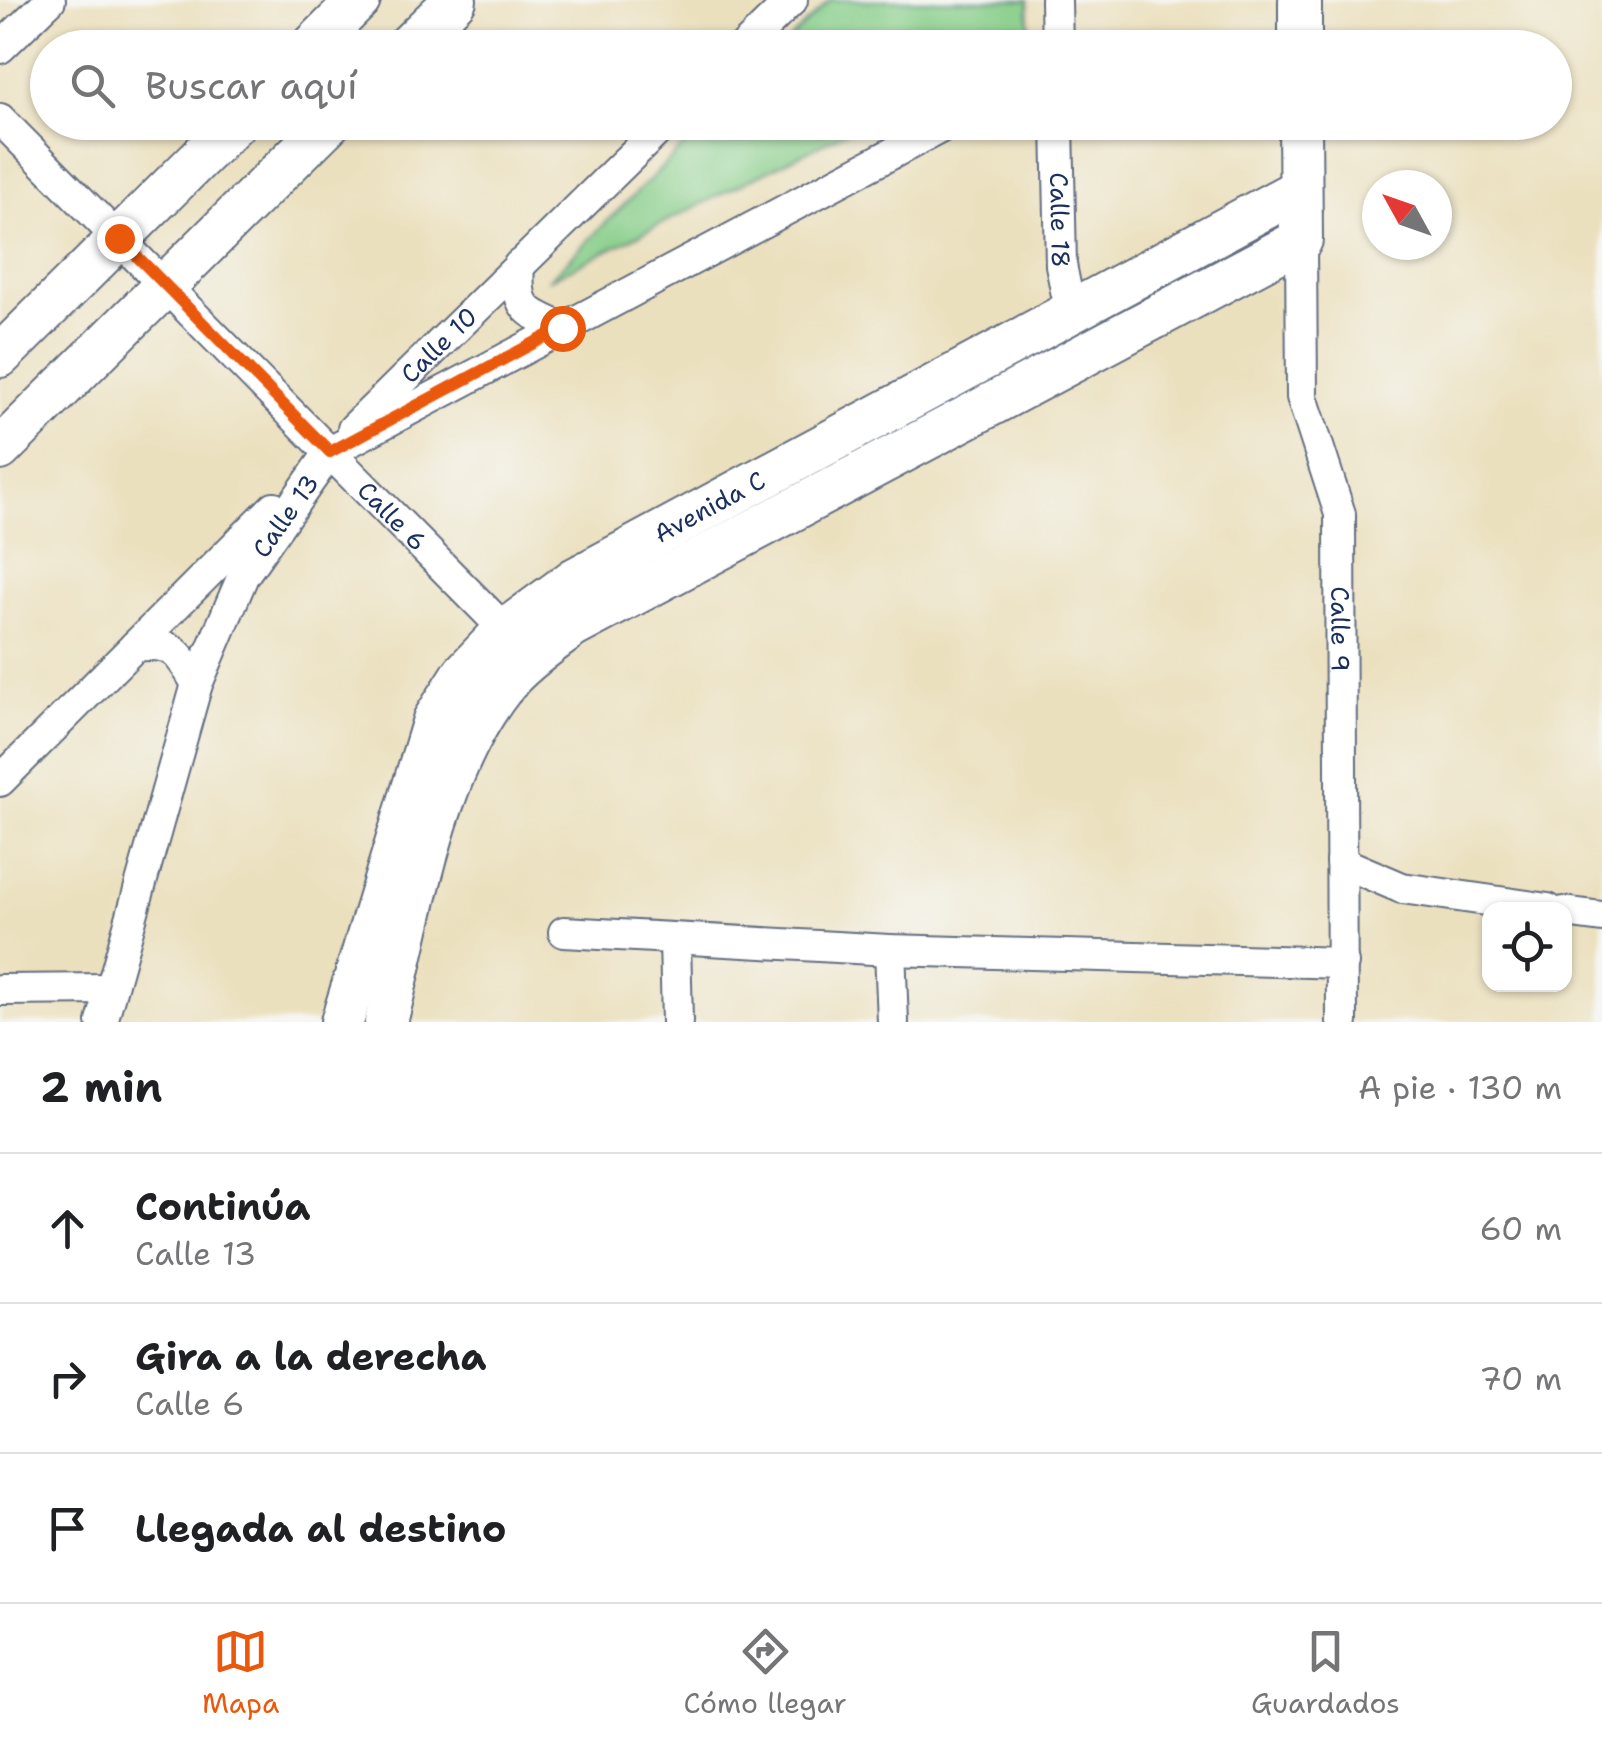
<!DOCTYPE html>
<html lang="es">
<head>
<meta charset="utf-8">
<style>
	body { margin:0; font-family:"Shantell Sans",sans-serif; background:#f6f6f6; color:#202124 }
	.controls { position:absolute; right:30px; bottom:30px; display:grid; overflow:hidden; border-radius:20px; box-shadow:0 2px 8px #0004 }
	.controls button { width:90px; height:90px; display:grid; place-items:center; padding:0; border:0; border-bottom:2px solid #e0e0e0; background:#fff; color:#202124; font:50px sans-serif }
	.compass { position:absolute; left:1362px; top:170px; width:90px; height:90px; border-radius:50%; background:#fff; box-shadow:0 2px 8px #0004; rotate:310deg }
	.stop { position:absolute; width:30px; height:30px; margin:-22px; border:8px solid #ea580c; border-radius:50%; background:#fff }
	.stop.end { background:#ea580c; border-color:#fff; box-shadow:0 2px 10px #0008 }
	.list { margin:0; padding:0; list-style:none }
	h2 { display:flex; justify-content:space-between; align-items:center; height:130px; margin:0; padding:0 40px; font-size:42px }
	h2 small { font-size:32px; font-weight:400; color:#757577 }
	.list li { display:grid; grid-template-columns:65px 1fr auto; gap:30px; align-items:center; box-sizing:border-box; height:150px; padding:0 40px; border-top:2px solid #e0e0e0 }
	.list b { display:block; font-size:38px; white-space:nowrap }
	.list p { margin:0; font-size:32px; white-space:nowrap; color:#757577 }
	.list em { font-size:32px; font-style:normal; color:#757577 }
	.icon { flex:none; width:55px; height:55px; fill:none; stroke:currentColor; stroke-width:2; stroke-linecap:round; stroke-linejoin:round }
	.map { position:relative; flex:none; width:1602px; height:1022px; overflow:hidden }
	.search { position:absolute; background:#fff; box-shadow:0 2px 8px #0004; left:30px; right:30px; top:30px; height:110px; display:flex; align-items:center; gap:25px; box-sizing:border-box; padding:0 35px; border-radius:55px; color:#757577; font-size:38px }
	.sheet { height:580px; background:#fff }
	nav { display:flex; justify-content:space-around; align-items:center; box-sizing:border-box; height:140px; border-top:2px solid #e0e0e0; background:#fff; font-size:28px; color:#757577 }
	nav a { display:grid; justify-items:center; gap:5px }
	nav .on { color:#ea580c }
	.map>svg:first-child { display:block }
	.green { fill:#87ce89; stroke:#517e74; stroke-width:2.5 }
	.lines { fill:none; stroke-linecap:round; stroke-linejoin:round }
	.street-casing { stroke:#646d80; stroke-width:34 }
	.secondary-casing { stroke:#646d80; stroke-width:46 }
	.street { stroke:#fff; stroke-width:30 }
	.secondary { stroke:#fff; stroke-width:42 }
	.route { stroke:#ea580c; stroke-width:12 }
	.labels { text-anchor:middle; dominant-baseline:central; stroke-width:8; stroke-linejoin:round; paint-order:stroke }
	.street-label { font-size:25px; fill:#1b2f5e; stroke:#f6f6f2 }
</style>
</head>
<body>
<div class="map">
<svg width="1602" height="1022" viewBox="0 0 1602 1022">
	<rect width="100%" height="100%" fill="#f6f6f2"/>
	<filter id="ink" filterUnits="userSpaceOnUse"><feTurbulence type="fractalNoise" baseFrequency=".01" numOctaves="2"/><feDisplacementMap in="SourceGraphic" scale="20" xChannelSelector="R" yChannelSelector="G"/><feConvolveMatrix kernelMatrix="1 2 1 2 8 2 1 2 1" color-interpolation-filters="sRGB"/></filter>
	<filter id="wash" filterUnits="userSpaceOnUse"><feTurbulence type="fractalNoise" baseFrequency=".0048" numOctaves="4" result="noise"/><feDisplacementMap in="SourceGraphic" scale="40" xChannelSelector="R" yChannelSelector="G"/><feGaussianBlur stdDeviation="2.25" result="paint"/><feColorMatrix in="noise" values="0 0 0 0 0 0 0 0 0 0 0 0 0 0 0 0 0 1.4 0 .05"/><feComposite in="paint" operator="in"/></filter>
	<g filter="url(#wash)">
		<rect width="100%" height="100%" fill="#ebe0be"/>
		<!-- green -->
		<g class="green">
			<path d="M830,0h198l2,40 -15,8 -233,-1z"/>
			<path d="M707,122l157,1 -316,157 159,-157z"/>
		</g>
	</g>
	<g filter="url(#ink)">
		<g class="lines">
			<!-- street casing -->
			<g class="street-casing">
				<g id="street">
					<path d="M1056,0l1,48"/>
					<path d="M0,48l50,-48"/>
					<path d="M743,48l49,-48"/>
					<path id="s1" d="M0,119l519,525"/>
					<path id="s2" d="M1058,122l3,143 10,50"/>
					<path id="s3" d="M1301,240l1,157 38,117 2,508"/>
					<path d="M519,265c-3,43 5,46 43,63"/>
					<path id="s4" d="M353,429l313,-307"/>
					<path d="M135,646c39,-5 43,6 62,38"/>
					<path d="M0,781l274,-274"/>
					<path d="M1341,862l61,26 146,21"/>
					<path d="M1564,912l38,5"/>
					<path d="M564,932l326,18 453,13"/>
					<path d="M675,939l2,83"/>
					<path d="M890,950l3,72"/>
					<path d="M0,990l109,-1"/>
					<path id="s5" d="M102,1022l95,-338 46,-108 87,-124 621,-330"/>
				</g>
			</g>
			<!-- secondary casing -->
			<g class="secondary-casing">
				<g id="secondary">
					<path d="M1300,0v48"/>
					<path d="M311,48l48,-48"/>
					<path d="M406,48l49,-48"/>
					<path d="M0,356l236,-234"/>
					<path d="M0,449l330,-327"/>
					<path id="s6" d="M342,1022l92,-302 30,-47 40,-42 71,-52 725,-390"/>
					<path d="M386,1022c29,-111 48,-259 126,-346 18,-19 39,-33 60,-49l729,-387 -1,-118"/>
				</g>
			</g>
			<!-- street -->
			<use href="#street" class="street"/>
			<!-- secondary -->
			<use href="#secondary" class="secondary"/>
		</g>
	</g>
	<g class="lines" filter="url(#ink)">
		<!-- route -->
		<path class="route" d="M119,238l211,214 232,-124"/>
	</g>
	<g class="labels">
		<!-- street labels -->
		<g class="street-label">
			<text stroke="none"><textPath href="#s2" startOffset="98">Calle 18</textPath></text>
			<text stroke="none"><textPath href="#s4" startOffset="120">Calle 10</textPath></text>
			<text stroke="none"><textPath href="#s6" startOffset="670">Avenida C</textPath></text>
			<text stroke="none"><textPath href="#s5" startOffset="542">Calle 13</textPath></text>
			<text stroke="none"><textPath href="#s1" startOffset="558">Calle 6</textPath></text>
			<text stroke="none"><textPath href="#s3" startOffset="395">Calle 9</textPath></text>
		</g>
	</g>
</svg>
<div class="controls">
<button><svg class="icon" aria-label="locate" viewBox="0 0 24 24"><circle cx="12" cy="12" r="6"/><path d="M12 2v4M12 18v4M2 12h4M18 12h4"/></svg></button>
</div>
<svg class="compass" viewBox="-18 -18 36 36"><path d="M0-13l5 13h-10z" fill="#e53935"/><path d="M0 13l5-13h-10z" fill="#757577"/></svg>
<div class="stop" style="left:562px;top:328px"></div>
<div class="stop end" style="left:119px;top:238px"></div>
<div class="search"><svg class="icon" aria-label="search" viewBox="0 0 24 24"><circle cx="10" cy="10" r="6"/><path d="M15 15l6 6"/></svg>Buscar aquí</div>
</div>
<section class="sheet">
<h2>2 min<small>A pie · 130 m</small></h2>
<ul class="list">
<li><svg class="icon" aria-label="ahead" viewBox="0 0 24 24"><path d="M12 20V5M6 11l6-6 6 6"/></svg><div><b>Continúa</b><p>Calle 13</p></div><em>60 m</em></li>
<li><svg class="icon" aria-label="right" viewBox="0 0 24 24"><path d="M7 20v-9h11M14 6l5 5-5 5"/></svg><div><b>Gira a la derecha</b><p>Calle 6</p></div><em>70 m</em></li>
<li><svg class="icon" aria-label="arrive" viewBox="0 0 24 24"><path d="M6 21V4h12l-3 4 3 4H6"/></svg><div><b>Llegada al destino</b></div></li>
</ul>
</section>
<nav>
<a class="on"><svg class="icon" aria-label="map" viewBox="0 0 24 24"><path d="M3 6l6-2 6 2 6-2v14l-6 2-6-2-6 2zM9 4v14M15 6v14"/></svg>Mapa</a>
<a><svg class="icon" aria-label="directions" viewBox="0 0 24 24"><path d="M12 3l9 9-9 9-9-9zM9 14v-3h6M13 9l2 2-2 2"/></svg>Cómo llegar</a>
<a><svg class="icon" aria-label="saved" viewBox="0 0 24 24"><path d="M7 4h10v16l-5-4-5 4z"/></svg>Guardados</a>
</nav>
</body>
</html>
